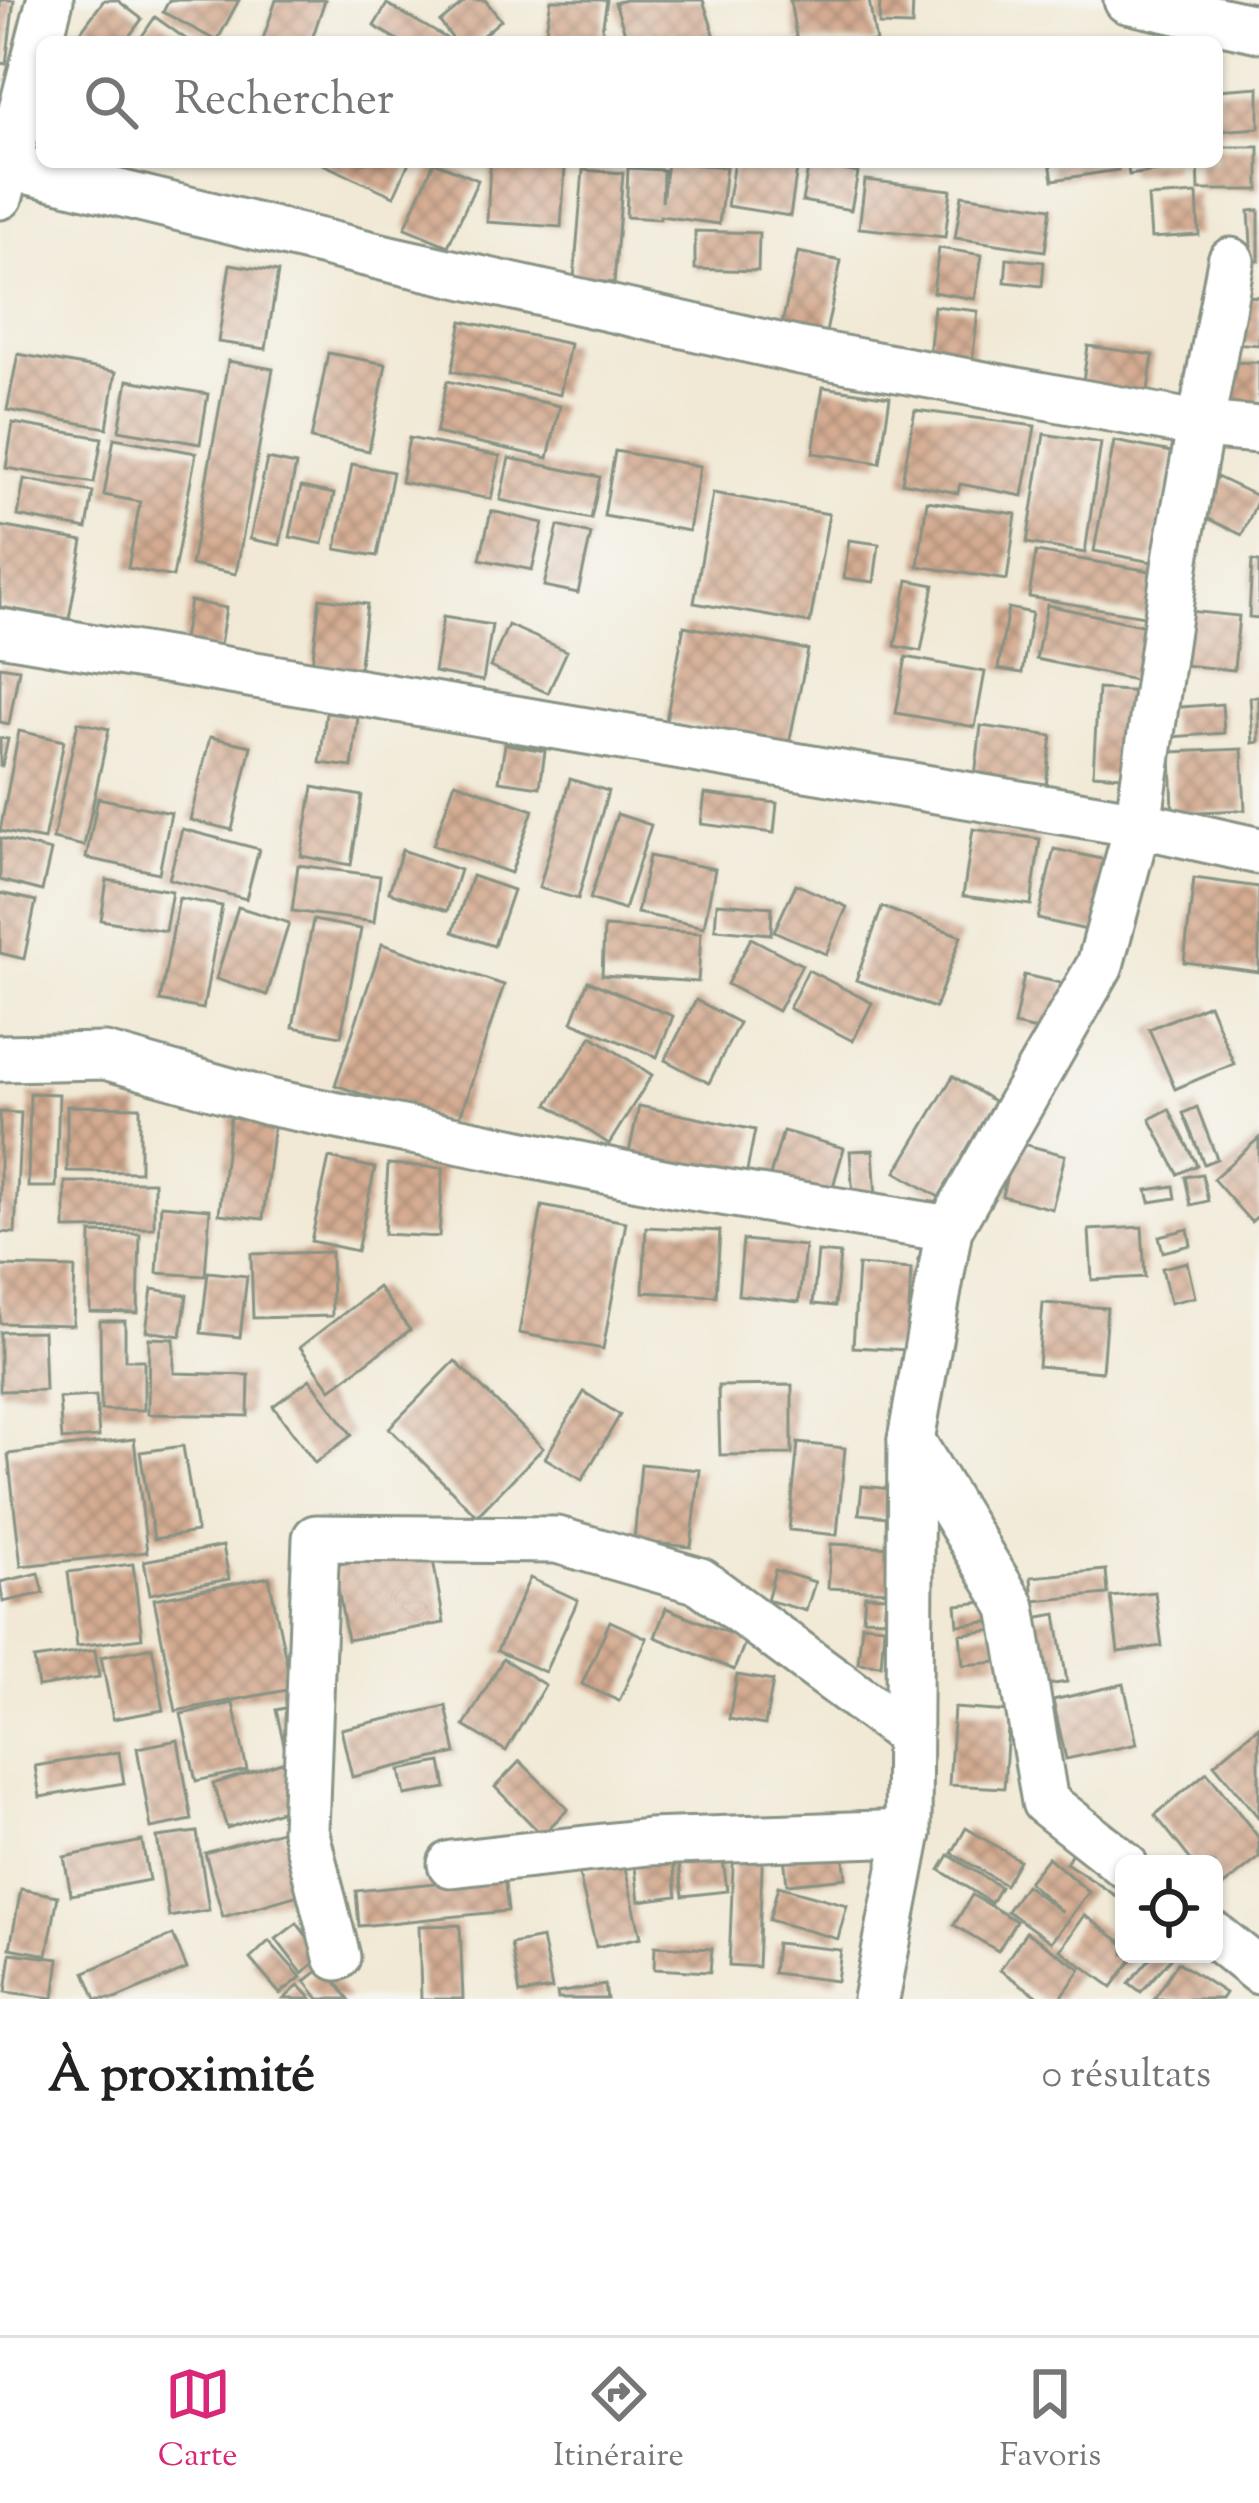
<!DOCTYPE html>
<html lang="fr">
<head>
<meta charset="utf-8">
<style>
	body { margin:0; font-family:"Sorts Mill Goudy",serif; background:#f6f6f6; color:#222 }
	.controls { position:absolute; right:36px; bottom:36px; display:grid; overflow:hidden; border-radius:18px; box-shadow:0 3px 9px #0004 }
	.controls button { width:108px; height:108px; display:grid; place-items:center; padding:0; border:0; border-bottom:3px solid #e0e0e0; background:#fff; color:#222; font:60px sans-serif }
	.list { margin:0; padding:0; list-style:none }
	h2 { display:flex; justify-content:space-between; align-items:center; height:156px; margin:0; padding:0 48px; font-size:51px }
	h2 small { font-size:39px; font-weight:400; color:#767676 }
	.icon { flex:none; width:66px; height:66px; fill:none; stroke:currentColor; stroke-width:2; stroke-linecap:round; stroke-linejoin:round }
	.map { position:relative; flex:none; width:1259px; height:1999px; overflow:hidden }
	.search { position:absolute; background:#fff; box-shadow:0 3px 9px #0004; left:36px; right:36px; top:36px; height:132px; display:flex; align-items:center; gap:30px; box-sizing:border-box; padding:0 42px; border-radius:18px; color:#767676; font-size:45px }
	.sheet { height:336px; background:#fff }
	nav { display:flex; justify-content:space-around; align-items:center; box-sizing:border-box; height:168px; border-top:3px solid #e0e0e0; background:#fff; font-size:33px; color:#767676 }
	nav a { display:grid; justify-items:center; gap:6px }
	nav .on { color:#db2777 }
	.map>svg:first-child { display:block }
	.building { fill:url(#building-cross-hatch) }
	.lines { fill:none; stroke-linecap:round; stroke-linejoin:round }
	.minor-casing { stroke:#889384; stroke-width:51 }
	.minor { stroke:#fff; stroke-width:45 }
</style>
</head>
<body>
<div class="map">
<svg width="1259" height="1999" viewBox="0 0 1259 1999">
	<defs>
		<pattern id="building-cross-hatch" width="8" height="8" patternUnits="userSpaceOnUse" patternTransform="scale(3)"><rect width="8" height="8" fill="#d5ac92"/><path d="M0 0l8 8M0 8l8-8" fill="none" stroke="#ac8d78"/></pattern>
	</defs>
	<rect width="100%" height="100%" fill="#f6f6f2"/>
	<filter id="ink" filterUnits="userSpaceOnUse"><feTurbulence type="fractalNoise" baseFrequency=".00833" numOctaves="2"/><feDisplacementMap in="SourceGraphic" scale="24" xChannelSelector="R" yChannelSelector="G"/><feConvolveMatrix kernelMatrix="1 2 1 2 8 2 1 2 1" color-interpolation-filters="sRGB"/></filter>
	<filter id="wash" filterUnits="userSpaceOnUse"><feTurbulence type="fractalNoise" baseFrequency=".004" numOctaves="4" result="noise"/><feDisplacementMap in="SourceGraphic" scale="48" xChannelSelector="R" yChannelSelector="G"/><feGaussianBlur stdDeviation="2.7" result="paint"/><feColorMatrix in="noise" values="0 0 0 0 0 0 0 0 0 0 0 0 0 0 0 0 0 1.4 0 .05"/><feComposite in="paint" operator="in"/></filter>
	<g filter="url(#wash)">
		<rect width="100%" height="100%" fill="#f1e9d5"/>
		<g id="blocks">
			<!-- building -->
			<g class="building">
				<path d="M0,0h14l-8,64 -6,-1z"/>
				<path d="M104,0h13l25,19 -17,23h-52z"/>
				<path d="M169,0h70l-22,41 -54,-29z"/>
				<path d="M276,0h49l-14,42 -48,-3z"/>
				<path d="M467,0h18l16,20 -26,22h-20l-15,-20z"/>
				<path d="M551,0h56l-7,42h-56z"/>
				<path d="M625,0h78l13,40 -88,2 -13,-39z"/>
				<path d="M790,0h79l7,42h-79z"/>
				<path d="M880,0h33l-1,26 -33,-1z"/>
				<path d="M387,4l59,34 -2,4h-43l-27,-16z"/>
				<path d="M155,17l35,25h-52z"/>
				<path d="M1143,37l1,5h-32v-4z"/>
				<path d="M1259,87v41l-42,3v-41z"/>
				<path d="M1217,147h42v43h-60l-1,-28h19z"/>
				<path d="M318,162h91l-15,34z"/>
				<path d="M434,162l44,18 -30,66 -43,-18z"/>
				<path d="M667,162l59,5 -7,57 -59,-8v3l-34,-2 2,-49 35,2 -1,32z"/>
				<path d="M734,162h64l-8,54 -63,-10z"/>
				<path d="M1050,162h67l1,8 -65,10z"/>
				<path d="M1127,162h45v7l-43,6z"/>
				<path d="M809,163l49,10 -7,37 -49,-9z"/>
				<path d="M490,164l75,4 -4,59 -74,-5z"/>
				<path d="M583,170l40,3 -9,110 -40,-4z"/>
				<path d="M865,180l86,10 -6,47 -86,-9z"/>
				<path d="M1197,194l2,41 -48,3 -3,-41z"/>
				<path d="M962,195l89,13 -6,43 -90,-13z"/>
				<path d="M1259,210v51h-7l-3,-50z"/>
				<path d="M695,231l64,2 -1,38 -63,-2z"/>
				<path d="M939,248l43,7 -7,44 -42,-7z"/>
				<path d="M798,252l43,9 -16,76 -44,-9z"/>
				<path d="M1007,258l37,4 -2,24 -37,-4z"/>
				<path d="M230,264l48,8 -12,77 -48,-7z"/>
				<path d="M1236,295l23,2v48l-27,-2z"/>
				<path d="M934,306l44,5 -6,51 -43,-5z"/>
				<path d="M462,321l108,23 -10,51 -108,-24z"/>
				<path d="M1088,346l65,9 -6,43 -65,-10z"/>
				<path d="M328,353l58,11 -17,87 -58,-12z"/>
				<path d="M18,354l98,18 -9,56 -100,-18z"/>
				<path d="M228,361l45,8 -37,205 -45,-9z"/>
				<path d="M1259,362v48l-38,1 -1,-48z"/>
				<path d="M128,380l80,14 -8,50 -81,-14z"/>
				<path d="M447,381l113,25 -12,52 -112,-25z"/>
				<path d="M823,387l67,10 -10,66 -67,-10z"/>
				<path d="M915,410l120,16 -12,70 -63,-12 -2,9 -56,-11z"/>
				<path d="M13,423l89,15 -8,45 -88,-15z"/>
				<path d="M1044,434l57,9 -16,110 -58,-10z"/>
				<path d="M114,438l82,15 -23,124 -45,-9 12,-66 -36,-7z"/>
				<path d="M409,438l91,18 -9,43 -90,-17z"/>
				<path d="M1114,441l58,11 -20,110 -58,-11z"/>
				<path d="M615,451l85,15 -11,65 -85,-15z"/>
				<path d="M509,458l91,19 -9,42 -91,-19z"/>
				<path d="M267,459l29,6 -16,80 -30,-6z"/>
				<path d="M352,464l41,8 -16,84 -41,-7z"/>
				<path d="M1217,477l42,20 -17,38 -43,-21z"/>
				<path d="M24,479l69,13 -6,37 -69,-13z"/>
				<path d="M301,487l33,7 -11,50 -33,-7z"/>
				<path d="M713,493l116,21 -19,109 -116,-20z"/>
				<path d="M927,501l89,13 -9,66 -89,-14z"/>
				<path d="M491,511l52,12 -11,47 -52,-11z"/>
				<path d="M0,526l83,15 -14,78 -69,-12z"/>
				<path d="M558,526l33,8 -13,59 -34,-7z"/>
				<path d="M849,540l30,4 -5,38 -30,-4z"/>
				<path d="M1036,552l121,20 -7,45 -121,-20z"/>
				<path d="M1252,561l7,1v56l-10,-1z"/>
				<path d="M908,580l26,5 -13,66 -26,-5z"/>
				<path d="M320,598l47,6 -8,68 -47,-7z"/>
				<path d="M190,601l36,7 -7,43 -37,-7z"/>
				<path d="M1047,605l103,22 -11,54 -103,-22z"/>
				<path d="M1008,608l24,5 -10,60 -24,-4z"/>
				<path d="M1178,610l61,6 -5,54 -61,-6z"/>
				<path d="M443,617l49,8 -9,56 -49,-9z"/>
				<path d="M508,625l59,26 -19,42 -58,-26z"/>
				<path d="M684,626l124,24 -19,94 -123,-24z"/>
				<path d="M906,657l79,15 -10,55 -79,-14z"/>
				<path d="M0,666l19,3 -10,55 -9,-2z"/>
				<path d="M1098,689l44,3 -5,85 -44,-3z"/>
				<path d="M1250,697h9v45l-6,1z"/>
				<path d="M1222,704l2,29 -53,4 -3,-29z"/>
				<path d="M326,713l32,4 -6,50 -32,-4z"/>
				<path d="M78,722l31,7 -25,117 -31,-7z"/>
				<path d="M981,726l71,10 -6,50 -71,-10z"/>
				<path d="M19,731l45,10 -20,99 -44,-9z"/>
				<path d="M210,737l41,9 -19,84 -42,-10z"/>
				<path d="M0,738l8,1 -6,27h-2z"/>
				<path d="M505,744l40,7 -5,36 -41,-6z"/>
				<path d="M1242,749l3,61 -72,3 -2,-61z"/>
				<path d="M570,779l38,12 -30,108 -39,-11z"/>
				<path d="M455,782l78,28 -22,63 -78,-28z"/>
				<path d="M313,787l49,9 -11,69 -50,-9z"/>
				<path d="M705,794l72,9 -3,30 -73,-9z"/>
				<path d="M98,798l73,15 -12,60 -73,-15z"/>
				<path d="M617,814l34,11 -27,85 -34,-11z"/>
				<path d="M182,829l77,20 -13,50 -77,-20z"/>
				<path d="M973,829l67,10 -9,66 -68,-9z"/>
				<path d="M0,838l51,13 -9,40 -42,-11z"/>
				<path d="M1054,849l62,13 -16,71 -62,-14z"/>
				<path d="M402,850l58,20 -13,41 -58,-19z"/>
				<path d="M649,856l66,13 -11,58 -67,-14z"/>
				<path d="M298,865l82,11 -6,46 -82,-11z"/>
				<path d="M472,876l41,14 -19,56 -41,-14z"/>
				<path d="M1194,878l65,9v85l-75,-10z"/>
				<path d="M107,880l65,11 -7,40 -64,-11z"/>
				<path d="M796,884l51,23 -21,47 -52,-23z"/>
				<path d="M0,893l36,8 -12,58 -24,-6z"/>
				<path d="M179,898l43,8 -19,103 -43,-8z"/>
				<path d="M717,903l55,4 -1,27 -56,-5z"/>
				<path d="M238,907l51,16 -22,72 -51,-16z"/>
				<path d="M882,907l79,29 -26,72 -79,-28z"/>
				<path d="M313,920l48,9 -20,107 -48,-9z"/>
				<path d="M604,927l97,6 -3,49 -96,-7z"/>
				<path d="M751,938l51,27 -24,46 -51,-27z"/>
				<path d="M382,944l122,41 -47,141 -122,-41z"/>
				<path d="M808,970l64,33 -19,38 -64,-33z"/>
				<path d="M1024,975l42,9 -10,50 -42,-9z"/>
				<path d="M588,981l85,35 -16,41 -85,-35z"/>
				<path d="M696,1000l43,23 -30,60 -44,-23z"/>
				<path d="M1209,1004l25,60 -59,25 -26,-60z"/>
				<path d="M592,1036l60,39 -43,69 -61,-40z"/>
				<path d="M953,1076l42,26 -56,95 -43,-25z"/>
				<path d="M30,1093l29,1 -3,93h-28z"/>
				<path d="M67,1106l73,1v65l-73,-1z"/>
				<path d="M639,1106l116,24 -10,51 -117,-24z"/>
				<path d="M1197,1107l20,52 -13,5 -21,-51z"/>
				<path d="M1169,1109l28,56 -19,9 -28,-55z"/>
				<path d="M0,1112l21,1 -6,120 -15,-1z"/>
				<path d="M230,1117l44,5 -11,97 -44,-5z"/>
				<path d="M783,1131l61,17 -16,56 -61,-18z"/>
				<path d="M1259,1138v77l-8,7 -38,-43z"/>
				<path d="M1015,1142l50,13 -13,54 -50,-13z"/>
				<path d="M873,1150l3,48 -23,1 -3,-48z"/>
				<path d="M329,1158l46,10 -18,83 -46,-10z"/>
				<path d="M388,1164l55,4 -4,69 -55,-3z"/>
				<path d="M1202,1174l6,27 -17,4 -6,-28z"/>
				<path d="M65,1182h89v46l-89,1z"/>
				<path d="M1174,1186l2,12 -26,4 -3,-12z"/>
				<path d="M161,1205l49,4 -5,67 -48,-3z"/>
				<path d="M542,1206l84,16 -23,127 -84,-16z"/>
				<path d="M646,1227l74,4 -4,65 -73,-4z"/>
				<path d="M1142,1227l3,50 -53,3 -3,-50z"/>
				<path d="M1188,1229l3,16 -28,7 -4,-16z"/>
				<path d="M91,1233l49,1 -2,79 -48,-1z"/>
				<path d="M743,1240l62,6 -6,56 -61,-7z"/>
				<path d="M331,1252l1,64 -79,2 -2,-64z"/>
				<path d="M818,1252l22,2 -5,52 -22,-2z"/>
				<path d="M1187,1262l8,35 -25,6 -8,-35z"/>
				<path d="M858,1265l53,4 -4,81 -54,-3z"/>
				<path d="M0,1266l75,2 -2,57 -73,-2z"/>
				<path d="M208,1272l39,4 -7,61 -39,-4z"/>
				<path d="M378,1287l32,43 -79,59 -31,-42z"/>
				<path d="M152,1289l35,6 -6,41 -35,-5z"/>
				<path d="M1043,1303l64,5 -5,64 -64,-6z"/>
				<path d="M100,1321h25v39h19v50h-43z"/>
				<path d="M43,1331l2,59 -45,1v-59z"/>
				<path d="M149,1338l25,1v34l75,2 -1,41 -100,-2z"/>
				<path d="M455,1361l88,87 -66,68 -88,-88z"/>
				<path d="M310,1379l42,56 -37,28 -42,-57z"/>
				<path d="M792,1385v69l-72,1 -2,-69z"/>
				<path d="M584,1392l36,23 -38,65 -37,-22z"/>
				<path d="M96,1396l3,41 -37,3 -3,-42z"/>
				<path d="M134,1439l13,113 -126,14 -13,-112z"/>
				<path d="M798,1443l47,5 -8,87 -48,-5z"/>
				<path d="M183,1446l14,86 -43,7 -14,-87z"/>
				<path d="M641,1464l59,6 -9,77 -57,-6z"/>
				<path d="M862,1486l29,3 -3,28 -29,-3z"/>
				<path d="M831,1544l63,3 -2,44 -64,-3z"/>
				<path d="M223,1546l6,33 -79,15 -6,-33z"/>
				<path d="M431,1548l13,75 -97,17 -13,-75z"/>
				<path d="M133,1564l9,74 -65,8 -9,-74z"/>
				<path d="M775,1570l40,12 -9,29 -39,-11z"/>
				<path d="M1106,1570l2,24 -75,7 -2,-24z"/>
				<path d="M39,1573l5,20 -41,9 -3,-20z"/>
				<path d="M269,1577l23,112 -116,22 -22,-112z"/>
				<path d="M530,1578l48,22 -33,72 -48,-21z"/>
				<path d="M1155,1592l7,54 -44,6 -7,-55z"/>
				<path d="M865,1595l21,1 -2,23 -21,-1z"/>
				<path d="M995,1601l2,20 -39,4 -2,-20z"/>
				<path d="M666,1608l80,32 -12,30 -79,-33z"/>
				<path d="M1056,1614l11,68 -27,4 -11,-67z"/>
				<path d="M610,1621l37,17 -28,63 -37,-17z"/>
				<path d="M862,1624l22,2 -3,39 -23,-2z"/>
				<path d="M996,1630l4,32 -37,3 -3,-31z"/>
				<path d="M152,1647l12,63 -51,9 -12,-62z"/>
				<path d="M95,1650l4,27 -61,10 -4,-28z"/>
				<path d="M503,1659l42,26 -39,66 -42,-25z"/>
				<path d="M737,1675l36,6 -8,44 -36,-6z"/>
				<path d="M1124,1684l13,60 -71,15 -13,-59z"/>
				<path d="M233,1703l14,67 -51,11 -15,-67z"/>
				<path d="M299,1705l-13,48 -10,-43z"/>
				<path d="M446,1706l10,47 -104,24 -11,-48z"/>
				<path d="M954,1708l55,4 -5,76 -55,-3z"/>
				<path d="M1259,1726v92l-45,-54z"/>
				<path d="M178,1740l14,80 -41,8 -14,-80z"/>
				<path d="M119,1752l5,31 -84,14 -5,-31z"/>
				<path d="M285,1761l14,44 -72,23 -14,-44z"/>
				<path d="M520,1761l48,48 -26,26 -47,-48z"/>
				<path d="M441,1762l5,26 -41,7 -5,-25z"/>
				<path d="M1207,1772l52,66v20l-43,34 -2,-28h-20l-39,-49z"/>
				<path d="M966,1828l53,32 -14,25 -53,-32z"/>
				<path d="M284,1830l18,64 -79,23 -18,-64z"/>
				<path d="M197,1832l12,78 -40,7 -12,-80z"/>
				<path d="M142,1841l7,39 -78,15 -7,-38z"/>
				<path d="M734,1842l29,2 -5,123 -29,-2z"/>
				<path d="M1074,1849l50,33v19l-58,-38z"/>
				<path d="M843,1850l3,28 -59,6 -3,-28z"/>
				<path d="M722,1851l5,40 -44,5 -5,-40z"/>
				<path d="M672,1855l5,41 -38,5 -5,-42z"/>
				<path d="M949,1855l51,32 -9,16 -51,-33z"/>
				<path d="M1048,1857l41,35 -38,50 -44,-31 18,-26 37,27 -34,-30z"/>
				<path d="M624,1864l17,73 -45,10 -17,-73z"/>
				<path d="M504,1876l4,35 -149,15 -3,-35z"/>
				<path d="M778,1886l69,19 -9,34 -69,-19z"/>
				<path d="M21,1889l37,7 -11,59 -37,-7z"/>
				<path d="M972,1895l44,26 -18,30 -44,-26z"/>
				<path d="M1084,1915l40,29v10h12l-24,33 -52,-37z"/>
				<path d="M297,1923l25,34 -20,16 -26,-34z"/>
				<path d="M460,1925l3,74h-42l-2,-73z"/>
				<path d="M1026,1932l55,37 -21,30h-18l-42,-29z"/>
				<path d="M173,1935l14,34 -72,30h-19l-11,-27z"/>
				<path d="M542,1938l10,51 -32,5 -9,-50z"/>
				<path d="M269,1941l32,36 -21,17 -30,-35z"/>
				<path d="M776,1943l65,7 -4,31 -64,-8z"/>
				<path d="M655,1946l57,3 -2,23 -56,-3z"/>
				<path d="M11,1953l48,6 -5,39 -48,-6z"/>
				<path d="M1154,1954h21l-34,38 -12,-9z"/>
				<path d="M1178,1962l47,31 -4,6h-67z"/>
				<path d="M324,1966l25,33h-30l-14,-18z"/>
				<path d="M299,1985l13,14h-28z"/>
				<path d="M605,1985l2,14h-49l-1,-6z"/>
			</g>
		</g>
	</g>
	<g filter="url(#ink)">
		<use href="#blocks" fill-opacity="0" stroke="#889384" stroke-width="3"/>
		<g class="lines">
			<!-- minor casing -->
			<g class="minor-casing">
				<g id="minor">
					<path d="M1127,0l132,29"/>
					<path d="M0,164l390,95 410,92 402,74 57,5"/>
					<path d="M0,196l50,-196"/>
					<path d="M0,632l1138,192 121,27"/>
					<path d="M0,1058l105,-2 164,46 404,82 276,45"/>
					<path d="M911,1440l101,167 33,195 79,62"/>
					<path d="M451,1864l197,-22 260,-9"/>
					<path d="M1214,1935l45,36"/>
					<path d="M337,1957l-32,-127 11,-292 241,2 143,41 206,152"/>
					<path d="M876,1999l32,-166 3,-393 38,-211 151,-264 38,-141 39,-271 54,-292"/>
				</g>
			</g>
			<!-- minor -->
			<use href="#minor" class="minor"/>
		</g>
	</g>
</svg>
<div class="controls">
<button><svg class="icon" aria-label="locate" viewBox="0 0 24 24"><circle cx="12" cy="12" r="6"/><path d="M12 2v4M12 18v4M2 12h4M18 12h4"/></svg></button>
</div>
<div class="search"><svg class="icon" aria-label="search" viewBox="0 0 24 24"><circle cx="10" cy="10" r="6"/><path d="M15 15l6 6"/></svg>Rechercher</div>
</div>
<section class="sheet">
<h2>À proximité<small>0 résultats</small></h2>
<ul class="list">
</ul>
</section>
<nav>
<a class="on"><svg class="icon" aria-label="map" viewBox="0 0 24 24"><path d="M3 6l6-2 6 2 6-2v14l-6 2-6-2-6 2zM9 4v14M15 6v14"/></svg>Carte</a>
<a><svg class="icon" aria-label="directions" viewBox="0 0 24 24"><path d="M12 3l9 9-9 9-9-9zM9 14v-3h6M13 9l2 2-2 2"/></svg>Itinéraire</a>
<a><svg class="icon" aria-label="saved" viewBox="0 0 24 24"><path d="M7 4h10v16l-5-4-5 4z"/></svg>Favoris</a>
</nav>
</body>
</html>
